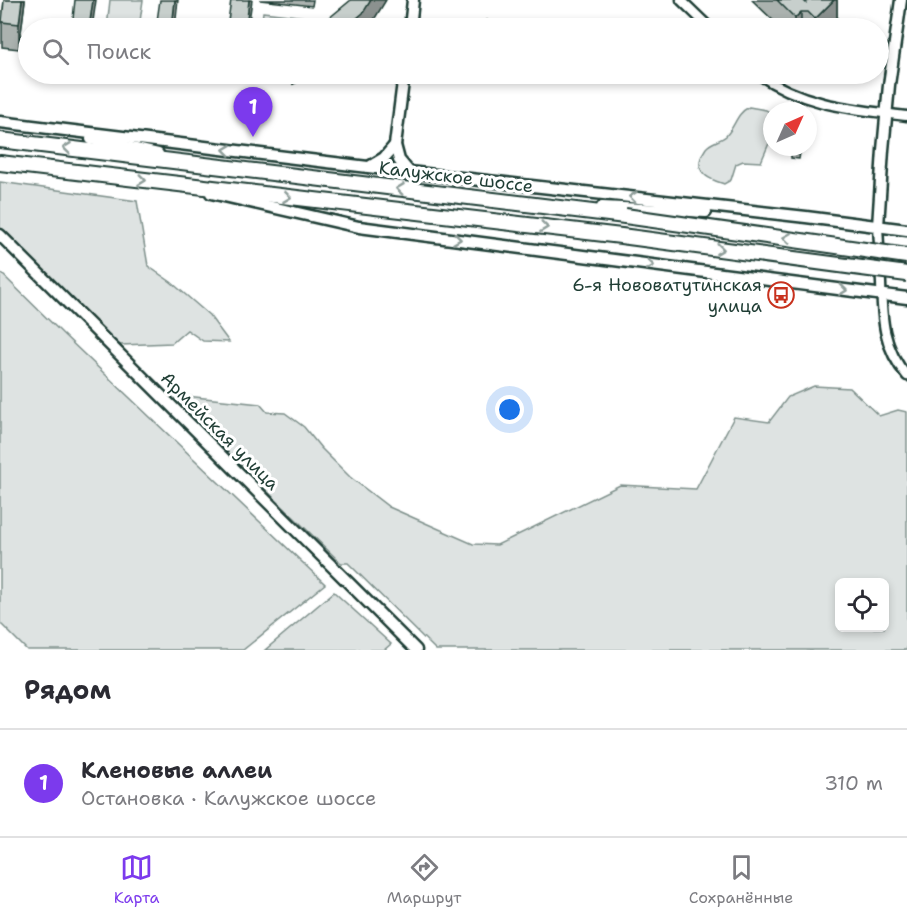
<!DOCTYPE html>
<html lang="ru">
<head>
<meta charset="utf-8">
<style>
	body { margin:0; font-family:"Shantell Sans",sans-serif; background:#f2f2f3; color:#2b2b33 }
	.controls { position:absolute; right:18px; bottom:18px; display:grid; overflow:hidden; border-radius:9px; box-shadow:0 3px 9px #0003 }
	.controls button { width:54px; height:54px; display:grid; place-items:center; padding:0; border:0; border-bottom:2px solid #e1e1e2; background:#fff; color:#2b2b33; font:30px sans-serif }
	.compass { position:absolute; left:763px; top:102px; width:54px; height:54px; border-radius:50%; background:#fff; box-shadow:0 3px 9px #0003; rotate:45deg }
	.you { position:absolute; left:510px; top:410px; width:21px; height:21px; margin:-15px; border:4px solid #fff; border-radius:50%; background:#1a73e8; box-shadow:0 0 0 9px #1a73e833 }
	.badge { display:grid; place-items:center; width:39px; height:39px; border-radius:50%; background:#7c3aed; color:#fff; font-size:20px; font-weight:700 }
	.pin { position:absolute; translate:-50% -50px; filter:drop-shadow(0 2px 3px #0008) }
	.pin::after { content:''; position:absolute; top:32px; width:21px; height:18px; background:inherit; clip-path:polygon(0 0,100% 0,50% 100%) }
	.list { margin:0; padding:0; list-style:none }
	h2 { display:flex; justify-content:space-between; align-items:center; height:78px; margin:0; padding:0 24px; font-size:26px }
	h2 small { font-size:20px; font-weight:400; color:#7c7c81 }
	.list li { display:grid; grid-template-columns:39px 1fr auto; gap:18px; align-items:center; box-sizing:border-box; height:108px; padding:0 24px; border-top:2px solid #e1e1e2 }
	.list b { display:block; font-size:22px; white-space:nowrap }
	.list p { margin:0; font-size:20px; white-space:nowrap; color:#7c7c81 }
	.list em { font-size:20px; font-style:normal; color:#7c7c81 }
	.icon { flex:none; width:33px; height:33px; fill:none; stroke:currentColor; stroke-width:2; stroke-linecap:round; stroke-linejoin:round }
	.map { position:relative; flex:none; width:907px; height:650px; overflow:hidden }
	.search { position:absolute; background:#fff; box-shadow:0 3px 9px #0003; left:18px; right:18px; top:18px; height:66px; display:flex; align-items:center; gap:15px; box-sizing:border-box; padding:0 21px; border-radius:33px; color:#7c7c81; font-size:22px }
	.sheet { height:186px; background:#fff }
	nav { display:flex; justify-content:space-around; align-items:center; box-sizing:border-box; height:84px; border-top:2px solid #e1e1e2; background:#fff; font-size:16px; color:#7c7c81 }
	nav a { display:grid; justify-items:center; gap:3px }
	nav .on { color:#7c3aed }
	.map>svg:first-child { display:block }
	.green { fill:#dee3e2; stroke:#7e908b; stroke-width:1.5; fill-rule:evenodd }
	.lines { fill:none; stroke-linecap:round; stroke-linejoin:round }
	.minor-casing { stroke:#1f3d34; stroke-width:13 }
	.tertiary-casing { stroke:#1f3d34; stroke-width:15 }
	.trunk-casing { stroke:#1f3d34; stroke-width:18 }
	.minor { stroke:#fff; stroke-width:8 }
	.tertiary { stroke:#fff; stroke-width:10 }
	.trunk { stroke:#fff; stroke-width:14 }
	.trunk-bridge-casing { stroke:#1f3d34; stroke-width:18; stroke-linecap:butt }
	.trunk-bridge { stroke:#fff; stroke-width:14 }
	.wall { fill:#abb2af; stroke:#1f3d34; stroke-width:1.5 }
	.shaded-wall { fill:#8b918f; stroke:#1f3d34; stroke-width:1.5 }
	.building { fill:#c7cfcc; stroke:#1f3d34; stroke-width:1.5 }
	.oneway { stroke:#8f9e9a }
	.labels { text-anchor:middle; dominant-baseline:central; stroke-width:6; stroke-linejoin:round; paint-order:stroke }
	.street-label { font-size:18px; fill:#1f3d34; stroke:#fff }
	.poi-label { font-size:18px; fill:#1f3d34; stroke:#fff; text-anchor:end }
</style>
</head>
<body>
<div class="map">
<svg width="907" height="650" viewBox="0 0 907 650">
	<rect width="100%" height="100%" fill="#fff"/>
	<filter id="ink" filterUnits="userSpaceOnUse"><feTurbulence type="fractalNoise" baseFrequency=".0167" numOctaves="2"/><feDisplacementMap in="SourceGraphic" scale="12" xChannelSelector="R" yChannelSelector="G"/><feConvolveMatrix kernelMatrix="1 2 1 2 8 2 1 2 1" color-interpolation-filters="sRGB"/></filter>
	<g filter="url(#ink)">
		<!-- green -->
		<g class="green">
			<path d="M110,0h33l-4,28h-32z"/>
			<path d="M263,12l61,7 -6,9h-57z"/>
			<path d="M749,107l17,3 6,4v18l-2,9 -9,21 -18,-1 -7,3 -5,16 -7,4c-11,-4 -26,-8 -24,-23 1,-5 3,-9 6,-13 5,-6 14,-7 20,-12 10,-11 10,-22 23,-29z"/>
			<path d="M0,182l137,19 11,65 23,16 38,33 20,27 -26,-1 -16,-11 -15,13 -51,2 -14,-5 -107,-110z"/>
			<path d="M0,272l64,63 261,249 -82,66h-216l-27,-27z"/>
			<path d="M814,386l36,2 29,28 19,-6 9,2v238h-471l-88,-87h-7l-174,-169 93,10 7,8 18,1 19,14 17,21 29,29 39,30 84,37 24,1 123,-60 76,4 38,-72 35,5 19,-25zM840,582h44v46h-44z"/>
			<path d="M334,592l57,52 -7,6h-119z"/>
		</g>
		<g class="lines">
			<!-- minor casing -->
			<g class="minor-casing">
				<g id="minor">
					<path d="M681,0l29,28"/>
					<path d="M758,74c46,32 95,35 149,42"/>
					<path d="M878,226c1,19 2,38 3,57 1,36 2,65 26,93"/>
				</g>
			</g>
			<!-- tertiary casing -->
			<g class="tertiary-casing">
				<g id="tertiary">
					<path d="M410,28l3,-28"/>
					<path d="M404,74l-9,71 4,15 10,12"/>
					<path d="M0,122l409,50 397,45 101,13"/>
					<path d="M91,139l67,15"/>
					<path d="M369,167l15,-9 11,-13"/>
					<path d="M211,193l148,34 548,71"/>
					<path d="M602,207l104,5"/>
					<path d="M878,226l5,-76 6,-65 12,-85"/>
					<path d="M0,235l416,415"/>
				</g>
			</g>
			<!-- trunk casing -->
			<g class="trunk-casing">
				<g id="trunk">
					<path d="M0,140l625,76"/>
					<path d="M0,163l621,73"/>
				</g>
			</g>
			<!-- minor -->
			<use href="#minor" class="minor"/>
			<!-- tertiary -->
			<use href="#tertiary" class="tertiary"/>
			<!-- trunk -->
			<use href="#trunk" class="trunk"/>
			<!-- trunk-bridge casing -->
			<g class="trunk-bridge-casing">
				<g id="trunk-bridge">
					<path d="M625,216l282,40"/>
					<path d="M621,236l286,38"/>
				</g>
			</g>
			<!-- trunk-bridge -->
			<use href="#trunk-bridge" class="trunk-bridge"/>
		</g>
		<!-- wall -->
		<g class="wall">
			<path d="M4,0h21l-6,49 -17,-2v-25z"/>
			<path d="M260,0h53l-1,6z"/>
			<path d="M752,0h51l3,3 31,-3v22l-7,6h-49z"/>
			<path d="M224,74h19l-1,6 -18,-2z"/>
			<path d="M288,74h27l-22,10z"/>
			<path d="M801,147l-2,12 -8,-1v-5z"/>
		</g>
		<!-- shaded-wall -->
		<g class="shaded-wall">
			<path d="M22,0h3l-6,49v-25z"/>
			<path d="M93,0h3l-4,28h-3z"/>
			<path d="M175,0h3l-3,28h-3z"/>
			<path d="M249,0h3l-4,28h-2z"/>
			<path d="M371,0h15l-17,28h-24z"/>
			<path d="M834,0h3v22l-7,6h-15v-9z"/>
			<path d="M801,12v16h-6v-10z"/>
			<path d="M293,74h22l-22,10z"/>
		</g>
		<!-- building -->
		<g class="building">
			<path d="M4,0h18l-3,24 -17,-2z"/>
			<path d="M75,0h18l-4,28h-17z"/>
			<path d="M160,0h15l-3,28h-16z"/>
			<path d="M231,0h18l-3,28h-19z"/>
			<path d="M351,0h20l-8,13 -18,15h-28z"/>
			<path d="M777,0h26l3,3 3,-3h25l-19,19 -7,-7h-7l-6,6z"/>
			<path d="M487,20l8,8h-15v-1z"/>
			<path d="M792,147h8l-1,8 -8,-2z"/>
		</g>
		<!-- one-way arrows -->
		<defs><path id="oneway-chevron" d="M-2-3.5L2.5 0L-2 3.5" fill="none" stroke-width="1.6" stroke-linecap="round" stroke-linejoin="round" transform="scale(1.5)"/></defs>
		<g class="oneway">
			<use href="#oneway-chevron" transform="translate(67 148) rotate(-173)"/>
			<use href="#oneway-chevron" transform="translate(227 150) rotate(-173)"/>
			<use href="#oneway-chevron" transform="translate(142 180) rotate(7)"/>
			<use href="#oneway-chevron" transform="translate(400 189) rotate(-173)"/>
			<use href="#oneway-chevron" transform="translate(287 197) rotate(7)"/>
			<use href="#oneway-chevron" transform="translate(633 197) rotate(-174)"/>
			<use href="#oneway-chevron" transform="translate(544 227) rotate(7)"/>
			<use href="#oneway-chevron" transform="translate(787 238) rotate(-172)"/>
			<use href="#oneway-chevron" transform="translate(457 239) rotate(7)"/>
			<use href="#oneway-chevron" transform="translate(720 249) rotate(7)"/>
			<use href="#oneway-chevron" transform="translate(650 265) rotate(7)"/>
			<use href="#oneway-chevron" transform="translate(843 290) rotate(7)"/>
		</g>
	</g>
	<!-- icons -->
	<defs>
		<g id="bus-ring" transform="scale(1.35)"><circle r="9.5" fill="#fff" stroke="#c8321e" stroke-width="1.5"/><path d="M-5-6H5V4H4V6H2V4H-2V6H-4V4H-5ZM-3.5-4V0h7V-4ZM-3.5 1.2v1.5H-2V1.2ZM2 1.2v1.5H3.5V1.2Z" fill="#c8321e"/></g>
	</defs>
	<g fill-rule="evenodd">
		<use href="#bus-ring" x="781" y="295"/>
	</g>
	<g class="labels">
		<!-- street labels -->
		<g class="street-label">
			<text transform="translate(456 177) rotate(7)">Калужское шоссе</text>
			<text transform="translate(220 431) rotate(45)">Армейская улица</text>
		</g>
		<!-- poi labels -->
		<g class="poi-label">
			<text x="762" y="285">6-я Нововатутинская<tspan x="762" dy="21">улица</tspan></text>
		</g>
	</g>
</svg>
<div class="controls">
<button><svg class="icon" aria-label="locate" viewBox="0 0 24 24"><circle cx="12" cy="12" r="6"/><path d="M12 2v4M12 18v4M2 12h4M18 12h4"/></svg></button>
</div>
<svg class="compass" viewBox="-18 -18 36 36"><path d="M0-13l5 13h-10z" fill="#e53935"/><path d="M0 13l5-13h-10z" fill="#7c7c81"/></svg>
<div class="you"></div>
<div class="pin badge" style="left:253px;top:137px">1</div>
<div class="search"><svg class="icon" aria-label="search" viewBox="0 0 24 24"><circle cx="10" cy="10" r="6"/><path d="M15 15l6 6"/></svg>Поиск</div>
</div>
<section class="sheet">
<h2>Рядом<small></small></h2>
<ul class="list">
<li><span class="badge">1</span><div><b>Кленовые аллеи</b><p>Остановка · Калужское шоссе</p></div><em>310 m</em></li>
</ul>
</section>
<nav>
<a class="on"><svg class="icon" aria-label="map" viewBox="0 0 24 24"><path d="M3 6l6-2 6 2 6-2v14l-6 2-6-2-6 2zM9 4v14M15 6v14"/></svg>Карта</a>
<a><svg class="icon" aria-label="directions" viewBox="0 0 24 24"><path d="M12 3l9 9-9 9-9-9zM9 14v-3h6M13 9l2 2-2 2"/></svg>Маршрут</a>
<a><svg class="icon" aria-label="saved" viewBox="0 0 24 24"><path d="M7 4h10v16l-5-4-5 4z"/></svg>Сохранённые</a>
</nav>
</body>
</html>
